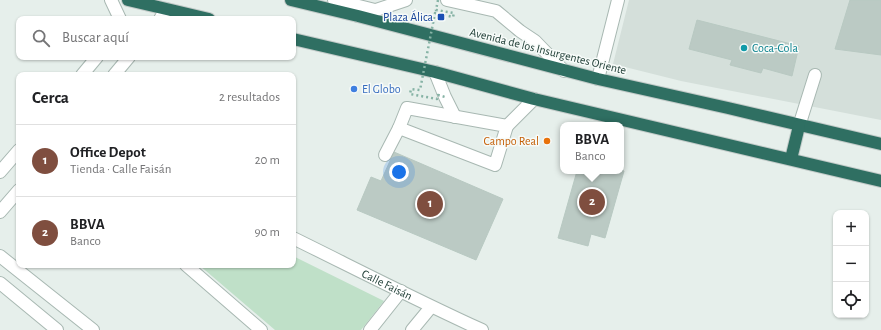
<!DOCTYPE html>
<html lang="es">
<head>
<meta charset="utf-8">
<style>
	body { margin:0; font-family:"Alegreya Sans",sans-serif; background:#f6f6f6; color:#202124 }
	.controls { position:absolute; right:12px; bottom:12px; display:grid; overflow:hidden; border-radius:8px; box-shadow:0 1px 3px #0004 }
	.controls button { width:36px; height:36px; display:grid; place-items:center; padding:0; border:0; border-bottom:1px solid #e0e0e0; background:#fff; color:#202124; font:20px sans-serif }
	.you { position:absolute; left:399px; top:172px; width:14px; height:14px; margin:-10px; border:3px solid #fff; border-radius:50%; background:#1a73e8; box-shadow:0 0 0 6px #1a73e833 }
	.badge { display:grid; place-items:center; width:26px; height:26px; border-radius:50%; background:#7f4e3f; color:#fff; font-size:13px; font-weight:700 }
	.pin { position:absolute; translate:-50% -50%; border:2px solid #fff; box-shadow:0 1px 4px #0006 }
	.popup { position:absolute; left:560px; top:122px; width:64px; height:52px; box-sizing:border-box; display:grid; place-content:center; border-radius:8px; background:#fff; filter:drop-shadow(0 1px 3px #0005); font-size:13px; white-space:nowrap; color:#757577 }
	.popup b { font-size:15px; color:#202124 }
	.popup::after { content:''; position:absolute; left:50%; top:100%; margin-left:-8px; border:8px solid transparent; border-top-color:#fff }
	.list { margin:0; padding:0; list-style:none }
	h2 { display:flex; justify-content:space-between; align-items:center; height:52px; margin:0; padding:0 16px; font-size:17px }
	h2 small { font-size:13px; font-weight:400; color:#757577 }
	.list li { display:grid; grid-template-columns:26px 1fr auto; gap:12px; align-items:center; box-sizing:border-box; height:72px; padding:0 16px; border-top:1px solid #e0e0e0 }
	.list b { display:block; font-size:15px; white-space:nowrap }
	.list p { margin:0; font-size:13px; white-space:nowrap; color:#757577 }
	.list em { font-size:13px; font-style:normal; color:#757577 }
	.icon { flex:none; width:22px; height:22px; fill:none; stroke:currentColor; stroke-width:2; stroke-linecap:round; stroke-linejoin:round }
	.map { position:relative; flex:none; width:881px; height:330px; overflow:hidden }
	.search { position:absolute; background:#fff; box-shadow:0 1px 3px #0004; left:16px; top:16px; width:280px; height:44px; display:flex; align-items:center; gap:10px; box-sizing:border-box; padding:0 14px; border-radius:8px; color:#757577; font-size:15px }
	.panel { position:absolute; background:#fff; box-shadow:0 1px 3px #0004; left:16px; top:72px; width:280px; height:196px; border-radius:8px }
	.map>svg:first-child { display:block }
	.built { fill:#d4dfda }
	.green { fill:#bfe0c8 }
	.building { fill:#bbcac4; stroke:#b8c9c2 }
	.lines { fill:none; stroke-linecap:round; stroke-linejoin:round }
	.minor-casing { stroke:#a8b8b2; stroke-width:14 }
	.highway-casing { stroke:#c2cac8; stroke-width:14 }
	.minor { stroke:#fff; stroke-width:12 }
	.highway { stroke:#2f6f62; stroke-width:12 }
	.path-bridge { stroke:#86b3a5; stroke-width:2.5; stroke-dasharray:2 3; stroke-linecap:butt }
	.transit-dot { fill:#1a4fb4; stroke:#f7fbf9; stroke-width:1.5 }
	.culture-dot { fill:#0f9aa8; stroke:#f7fbf9; stroke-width:1.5 }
	.shop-dot { fill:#3f7fe0; stroke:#f7fbf9; stroke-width:1.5 }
	.food-dot { fill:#e8710a; stroke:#f7fbf9; stroke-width:1.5 }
	.labels { text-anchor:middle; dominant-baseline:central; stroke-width:3; stroke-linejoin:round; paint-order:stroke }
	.transit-label { font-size:12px; fill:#164399; stroke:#f7fbf9; text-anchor:end }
	.culture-label { font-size:12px; fill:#0d838f; stroke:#f7fbf9; text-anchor:start }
	.street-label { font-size:12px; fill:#24423a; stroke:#f7fbf9 }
	.shop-label { font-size:12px; fill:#366cbe; stroke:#f7fbf9; text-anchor:start }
	.food-label { font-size:12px; fill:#c56008; stroke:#f7fbf9; text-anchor:end }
</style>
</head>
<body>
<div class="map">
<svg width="881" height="330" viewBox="0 0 881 330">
	<rect width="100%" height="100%" fill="#e6efeb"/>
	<!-- built -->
	<path class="built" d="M629,0h252v120l-200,-39 -68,-17z"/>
	<!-- green -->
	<path class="green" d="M293,256l91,45 -23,29h-86l-76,-65h94z"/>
	<!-- building -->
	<g class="building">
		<path d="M850,0h31v55l-46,-6z"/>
		<path d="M697,20l102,26 -7,30 -29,-8 -2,5 -31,-8 2,-5 -43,-11z"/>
		<path d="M394,152l109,47 -27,61 -119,-50 14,-33 10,4z"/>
		<path d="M621,170l3,1 -19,67 -14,-4 -3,12 -30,-8 19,-67h44z"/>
	</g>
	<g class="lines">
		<!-- minor casing -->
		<g class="minor-casing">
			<g id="minor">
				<path d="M111,0l9,19"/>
				<path d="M334,0l41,10"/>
				<path d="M447,0l49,11 24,20 15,10 29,30"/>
				<path d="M358,16l48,-16"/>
				<path d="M160,19l6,-10"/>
				<path d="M435,72l10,25 10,20"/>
				<path d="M82,75l15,-18"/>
				<path d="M114,75l15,-18"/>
				<path d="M598,79l20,-79"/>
				<path d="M407,108l100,18 -12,39 -96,-37z"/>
				<path d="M507,126l27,-27"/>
				<path d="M799,126l16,-51"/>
				<path d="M385,155l14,-27"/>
				<path d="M0,172l19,-22"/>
				<path d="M0,212l19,-22"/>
				<path id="s1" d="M293,238c63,31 125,63 189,92"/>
				<path d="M0,256l93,74"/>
				<path d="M186,265l75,65"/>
				<path d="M0,283l57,47"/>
				<path d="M370,330l31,-39"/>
				<path d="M412,330l19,-23"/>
			</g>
		</g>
		<!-- highway casing -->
		<g class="highway-casing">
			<g id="highway">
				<path d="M128,0l81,19"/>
				<path d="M291,0l67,16 240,63 130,29 153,36"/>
				<path d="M293,39l142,33 99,27 347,82"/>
				<path d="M791,159l8,-33"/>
			</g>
		</g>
		<!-- minor -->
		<use href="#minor" class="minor"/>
		<!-- highway -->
		<use href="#highway" class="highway"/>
		<!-- path-bridge -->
		<path class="path-bridge" d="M438,0l-2,10 18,3 -1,4 -18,-4 -15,77 -9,-1 -1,5 27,5 1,-4 7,2"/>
	</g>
	<!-- markers -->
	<rect class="transit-dot" x="437" y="13" width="8" height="8" rx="2"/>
	<circle class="culture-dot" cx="744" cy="48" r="4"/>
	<circle class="shop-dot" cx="354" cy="89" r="4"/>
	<circle class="food-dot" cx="547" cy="141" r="4"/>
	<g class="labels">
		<!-- transit labels -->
		<g class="transit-label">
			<text x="433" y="17">Plaza Álica</text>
		</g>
		<!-- culture labels -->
		<g class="culture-label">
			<text x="752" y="48">Coca-Cola</text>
		</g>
		<!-- street labels -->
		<g class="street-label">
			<text transform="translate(548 51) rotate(14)">Avenida de los Insurgentes Oriente</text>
			<text stroke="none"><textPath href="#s1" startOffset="105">Calle Faisán</textPath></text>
		</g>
		<!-- shop labels -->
		<g class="shop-label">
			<text x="362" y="89">El Globo</text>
		</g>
		<!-- food labels -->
		<g class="food-label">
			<text x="539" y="141">Campo Real</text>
		</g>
	</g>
</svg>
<div class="controls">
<button>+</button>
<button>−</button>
<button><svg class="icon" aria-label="locate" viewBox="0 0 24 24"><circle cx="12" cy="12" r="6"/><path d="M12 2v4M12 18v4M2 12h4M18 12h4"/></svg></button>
</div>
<div class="you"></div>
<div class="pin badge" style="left:430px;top:204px">1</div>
<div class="pin badge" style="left:592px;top:202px">2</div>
<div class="popup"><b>BBVA</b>Banco</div>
<div class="search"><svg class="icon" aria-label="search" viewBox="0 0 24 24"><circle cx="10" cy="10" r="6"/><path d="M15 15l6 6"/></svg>Buscar aquí</div>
<section class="panel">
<h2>Cerca<small>2 resultados</small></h2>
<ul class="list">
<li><span class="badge">1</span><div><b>Office Depot</b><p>Tienda · Calle Faisán</p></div><em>20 m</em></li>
<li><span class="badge">2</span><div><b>BBVA</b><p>Banco</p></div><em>90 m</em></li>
</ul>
</section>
</div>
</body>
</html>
